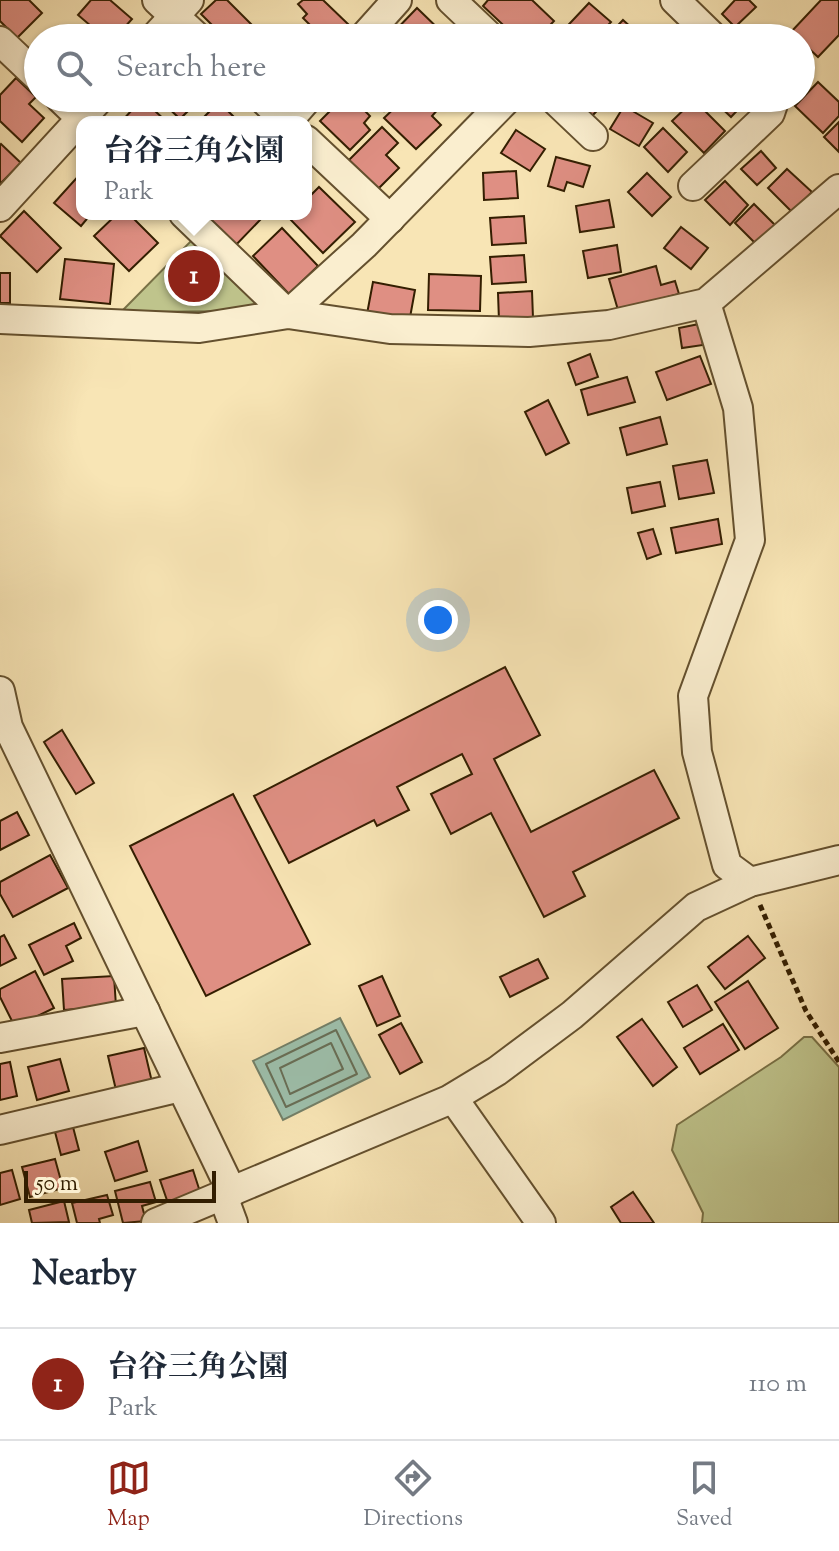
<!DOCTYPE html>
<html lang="en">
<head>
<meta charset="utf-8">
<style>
	body { margin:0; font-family:"Sorts Mill Goudy","Noto Serif JP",serif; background:#f2f2f3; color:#1f2937 }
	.scale { position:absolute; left:24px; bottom:20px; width:192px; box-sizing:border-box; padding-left:8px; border:4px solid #331e01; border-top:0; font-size:22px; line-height:28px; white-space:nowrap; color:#331e01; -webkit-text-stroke:6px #faeecf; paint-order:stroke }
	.you { position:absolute; left:438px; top:620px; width:28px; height:28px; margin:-20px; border:6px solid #fff; border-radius:50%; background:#1a73e8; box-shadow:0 0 0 12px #1a73e833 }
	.badge { display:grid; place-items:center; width:52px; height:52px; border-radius:50%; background:#8f2418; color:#fff; font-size:26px; font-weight:700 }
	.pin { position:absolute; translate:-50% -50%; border:4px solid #fff; box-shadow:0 2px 8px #0006 }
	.popup { position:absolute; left:76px; top:116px; width:236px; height:104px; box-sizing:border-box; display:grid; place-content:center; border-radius:16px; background:#fff; filter:drop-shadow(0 2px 6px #0005); font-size:26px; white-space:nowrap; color:#747a83 }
	.popup b { font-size:30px; color:#1f2937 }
	.popup::after { content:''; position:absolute; left:50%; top:100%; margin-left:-16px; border:16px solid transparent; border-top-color:#fff }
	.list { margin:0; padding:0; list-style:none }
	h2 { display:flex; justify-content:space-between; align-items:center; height:104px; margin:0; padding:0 32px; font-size:34px }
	h2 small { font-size:26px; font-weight:400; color:#747a83 }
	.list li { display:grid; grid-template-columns:52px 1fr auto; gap:24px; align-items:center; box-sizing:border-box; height:112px; padding:0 32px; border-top:2px solid #e0e1e3 }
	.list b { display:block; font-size:30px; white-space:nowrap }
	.list p { margin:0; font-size:26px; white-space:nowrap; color:#747a83 }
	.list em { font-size:26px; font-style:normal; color:#747a83 }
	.icon { flex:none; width:44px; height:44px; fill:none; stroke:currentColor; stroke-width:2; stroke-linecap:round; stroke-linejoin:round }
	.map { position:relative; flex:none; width:839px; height:1223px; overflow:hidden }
	.search { position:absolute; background:#fff; box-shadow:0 2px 6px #0004; left:24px; right:24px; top:24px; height:88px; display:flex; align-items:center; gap:20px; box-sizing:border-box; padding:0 28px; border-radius:44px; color:#747a83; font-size:30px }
	.sheet { height:216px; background:#fff }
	nav { display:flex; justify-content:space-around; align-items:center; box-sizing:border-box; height:112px; border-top:2px solid #e0e1e3; background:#fff; font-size:22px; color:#747a83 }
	nav a { display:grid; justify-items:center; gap:4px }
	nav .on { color:#8f2418 }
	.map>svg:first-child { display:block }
	.green { fill:#bfc48c; stroke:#797146; stroke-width:2 }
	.water { fill:#9dbfab; stroke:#737f67; stroke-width:2 }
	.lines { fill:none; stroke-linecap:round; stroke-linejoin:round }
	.shore { stroke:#686e56; stroke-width:2 }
	.building { fill:#df8f83; stroke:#331e01; stroke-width:2 }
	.minor-casing { stroke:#64502e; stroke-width:32 }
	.path { stroke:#331e01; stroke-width:5; stroke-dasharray:6 4; stroke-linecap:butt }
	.minor { stroke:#faeecf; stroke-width:28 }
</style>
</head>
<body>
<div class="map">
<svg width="839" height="1223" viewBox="0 0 839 1223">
	<rect width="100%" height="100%" fill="#f8e5b5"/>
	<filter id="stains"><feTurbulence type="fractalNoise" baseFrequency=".0025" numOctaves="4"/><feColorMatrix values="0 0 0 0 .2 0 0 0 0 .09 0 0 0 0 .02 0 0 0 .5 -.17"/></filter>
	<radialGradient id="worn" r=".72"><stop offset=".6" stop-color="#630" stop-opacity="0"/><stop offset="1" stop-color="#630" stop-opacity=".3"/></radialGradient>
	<!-- green -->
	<g class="green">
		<path d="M191,241l82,70 -152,1z"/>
		<path d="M804,1037h8l27,30v156h-137l1,-10 -31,-63 5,-25 104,-68z"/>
	</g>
	<!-- water -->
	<path class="water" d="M340,1018l30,59 -87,43 -30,-59z"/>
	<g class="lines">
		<!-- shore -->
		<g class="shore">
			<path d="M336,1030l21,44 -71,33 -20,-43z"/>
			<path d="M331,1043l12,26 -53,25 -10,-26z"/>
		</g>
	</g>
	<!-- building -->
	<g class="building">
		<path d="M0,0h29l13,13 -25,25 -17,-17z"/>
		<path d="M91,0h19l22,19 -17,19h-10l-27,-23z"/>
		<path d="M216,0h11l26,26 -12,12h-16l-24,-24z"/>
		<path d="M303,0h20l26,25 -13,13h-13l-20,-20 4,-4 -9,-10z"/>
		<path d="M488,0h44l22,21 -16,17h-21l-34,-32z"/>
		<path d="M735,0h14l7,7 -21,20 -13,-13z"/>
		<path d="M821,0h18v35l-21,22 -27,-25z"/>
		<path d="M589,3l22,19 -15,16h-40z"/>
		<path d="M417,8l31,30h-60z"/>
		<path d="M623,20l20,18h-37z"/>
		<path d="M16,78l20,19 -7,7 15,14 -22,24 -22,-21v-26z"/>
		<path d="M818,82l21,20v14l-16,17 -28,-27z"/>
		<path d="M158,98h43l-21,21z"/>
		<path d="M370,98h26l-12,13z"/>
		<path d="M405,98h26l9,9 -8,9 9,9 -25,24 -32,-31z"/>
		<path d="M573,98h36l-17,18z"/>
		<path d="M711,98h38l-18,19z"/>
		<path d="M142,99l25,23h-46z"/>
		<path d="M341,100l9,10 7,-7 13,13 -6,7 6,7 -20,20 -30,-29z"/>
		<path d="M694,100l31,31 -21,22 -32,-32z"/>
		<path d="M219,102l20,20h-40z"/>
		<path d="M624,106l29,17 -14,23 -29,-17z"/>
		<path d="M839,122v30l-15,-15z"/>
		<path d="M382,127l16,16 -12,12 13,13 -21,21 -29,-29z"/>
		<path d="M663,128l24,24 -19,20 -24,-25z"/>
		<path d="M516,130l29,19 -15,22 -29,-18z"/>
		<path d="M1,144l20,19 -21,21v-39z"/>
		<path d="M761,151l15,17 -19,17 -16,-16z"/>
		<path d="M556,157l34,9 -7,21 -16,-5 -3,9 -16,-5z"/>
		<path d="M787,169l25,23 -20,20 -24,-24z"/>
		<path d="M516,171l2,27 -34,2 -1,-27z"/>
		<path d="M82,172v42h9l-10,12 -27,-23z"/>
		<path d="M647,173l24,24 -19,19 -24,-24z"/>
		<path d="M725,181l23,24 -18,20 -25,-25z"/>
		<path d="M319,187l36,35 -32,31 -35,-36 18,-3v-14z"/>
		<path d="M609,200l5,27 -34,5 -4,-26z"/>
		<path d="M754,204l24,24 -19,19 -24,-24z"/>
		<path d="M24,211l37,37 -24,24 -37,-36z"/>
		<path d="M117,214h12l29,29 -29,28 -35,-35z"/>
		<path d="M204,214h50l6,6 -27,28z"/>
		<path d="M524,216l2,27 -34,2 -2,-27z"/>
		<path d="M681,227l27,21 -17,21 -27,-21z"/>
		<path d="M282,228l36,38 -29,28 -36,-38z"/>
		<path d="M617,245l4,27 -33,6 -5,-27z"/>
		<path d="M524,255l2,27 -34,2 -2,-27z"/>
		<path d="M65,259l49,5 -4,40 -50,-5z"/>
		<path d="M656,266l5,19 14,-4 4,13 -61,16 -9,-31z"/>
		<rect x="0" y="273" width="10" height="30"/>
		<path d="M429,274l52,2 -1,35 -52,-1z"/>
		<path d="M373,282l42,8 -6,33 -42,-9z"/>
		<path d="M532,291l1,27 -34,3 -1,-28z"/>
		<path d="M699,324l4,21 -21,3 -3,-20z"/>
		<path d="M590,354l8,23 -22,8 -8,-22z"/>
		<path d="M700,356l11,28 -44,16 -11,-28z"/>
		<path d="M627,377l8,25 -47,13 -7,-25z"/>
		<path d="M548,400l21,43 -23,12 -21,-43z"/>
		<path d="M660,417l7,27 -40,11 -7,-27z"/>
		<path d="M707,460l7,33 -35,6 -6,-33z"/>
		<path d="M660,482l5,24 -33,7 -5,-25z"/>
		<path d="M718,519l4,25 -46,9 -5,-25z"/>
		<path d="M653,529l8,25 -14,5 -9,-26z"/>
		<path d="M505,667l35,68 -46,24 37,73 123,-62 25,48 -106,54 12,24 -41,21 -53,-104 -40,21 -20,-40 41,-20 -10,-20 -65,33 12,23 -32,16 -3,-6 -85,43 -35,-67z"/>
		<path d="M62,730l32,53 -18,11 -32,-52z"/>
		<path d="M233,794l77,150 -104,52 -76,-150z"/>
		<path d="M17,812l12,23 -29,15v-29z"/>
		<path d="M50,855l18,33 -55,29 -13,-23v-12z"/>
		<path d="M74,923l7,15 -15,8 7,15 -29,14 -15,-30z"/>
		<path d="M4,935l12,23 -16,8v-29z"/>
		<path d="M748,936l17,22 -40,31 -17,-22z"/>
		<path d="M538,959l10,19 -38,19 -10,-20z"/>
		<path d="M35,971l19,37 -39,19 -15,-30v-8z"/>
		<path d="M114,976l2,30 -52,4 -2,-31z"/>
		<path d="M382,976l18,40 -23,10 -18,-40z"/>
		<path d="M748,981l30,47 -33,21 -30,-47z"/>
		<path d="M697,985l15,25 -29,17 -15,-25z"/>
		<path d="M642,1019l35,48 -24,19 -36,-49z"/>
		<path d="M401,1023l21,39 -22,12 -21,-39z"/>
		<path d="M723,1024l16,26 -39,24 -16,-26z"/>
		<path d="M144,1048l8,34 -36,8 -8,-34z"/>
		<path d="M60,1059l9,32 -32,9 -9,-33z"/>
		<path d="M10,1062l7,34 -17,4v-36z"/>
		<path d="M73,1127l6,23 -18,5 -6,-23z"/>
		<path d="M138,1141l9,30 -32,10 -10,-29z"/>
		<path d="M55,1159l8,29 -33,9 -8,-30z"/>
		<path d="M12,1170l8,29 -20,6v-32z"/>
		<path d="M193,1170l9,28 -32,11 -10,-29z"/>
		<path d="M150,1182l6,20 -14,4 4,15 -23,2 -8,-32z"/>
		<path d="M633,1192l21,31h-33l-10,-16z"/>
		<path d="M107,1195l6,20 -14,4 1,4h-23l-5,-20z"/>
		<path d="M64,1201l5,21 -37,1 -3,-13z"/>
	</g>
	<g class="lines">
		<!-- minor casing -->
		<g class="minor-casing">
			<g id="minor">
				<path d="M157,0l41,38"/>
				<path d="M451,0l40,38"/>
				<path d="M675,0l39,38"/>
				<path d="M154,38l35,-38"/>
				<path d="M363,38l34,-38"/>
				<path d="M0,41l38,36"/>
				<path d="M60,98l25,24"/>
				<path d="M262,98l25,24"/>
				<path d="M553,98l40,38"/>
				<path d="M287,122l21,-24"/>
				<path d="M306,140l84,79"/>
				<path d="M693,186l77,-73 5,-15"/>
				<path d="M0,207l100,-109"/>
				<path d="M184,214l104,100"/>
				<path d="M706,303l32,105 12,132 -57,156 4,56 30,113 23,17"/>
				<path d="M288,314l76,-69 144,-147"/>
				<path d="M0,319l199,9 89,-14 102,15 139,3 80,-7 97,-22 133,-114"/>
				<path d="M0,691l8,36 224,465"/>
				<path d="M0,1038l145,-27"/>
				<path d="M453,1098l88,125"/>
				<path d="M0,1130l181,-43"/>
				<path d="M223,1196l10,27"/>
				<path d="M156,1223l293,-123 48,-29 75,-56 124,-108 54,-25 89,-22"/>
			</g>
		</g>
		<!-- path -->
		<path class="path" d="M760,905l46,106 33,51"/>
		<!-- minor -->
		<use href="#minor" class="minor"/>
	</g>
	<rect width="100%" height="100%" filter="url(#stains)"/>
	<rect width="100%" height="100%" fill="url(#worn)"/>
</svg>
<div class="scale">50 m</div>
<div class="you"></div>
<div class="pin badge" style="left:194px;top:276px">1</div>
<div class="popup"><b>台谷三角公園</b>Park</div>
<div class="search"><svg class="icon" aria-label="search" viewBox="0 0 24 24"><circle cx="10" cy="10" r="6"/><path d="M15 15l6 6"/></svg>Search here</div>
</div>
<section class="sheet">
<h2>Nearby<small></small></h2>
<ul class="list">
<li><span class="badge">1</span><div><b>台谷三角公園</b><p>Park</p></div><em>110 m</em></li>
</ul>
</section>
<nav>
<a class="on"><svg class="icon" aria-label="map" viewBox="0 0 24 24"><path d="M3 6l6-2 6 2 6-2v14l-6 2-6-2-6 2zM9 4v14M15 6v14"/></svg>Map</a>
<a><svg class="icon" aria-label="directions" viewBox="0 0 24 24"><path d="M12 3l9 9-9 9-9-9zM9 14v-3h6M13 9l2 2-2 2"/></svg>Directions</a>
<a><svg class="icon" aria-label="saved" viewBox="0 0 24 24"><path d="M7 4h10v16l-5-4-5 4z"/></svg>Saved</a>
</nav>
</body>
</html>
